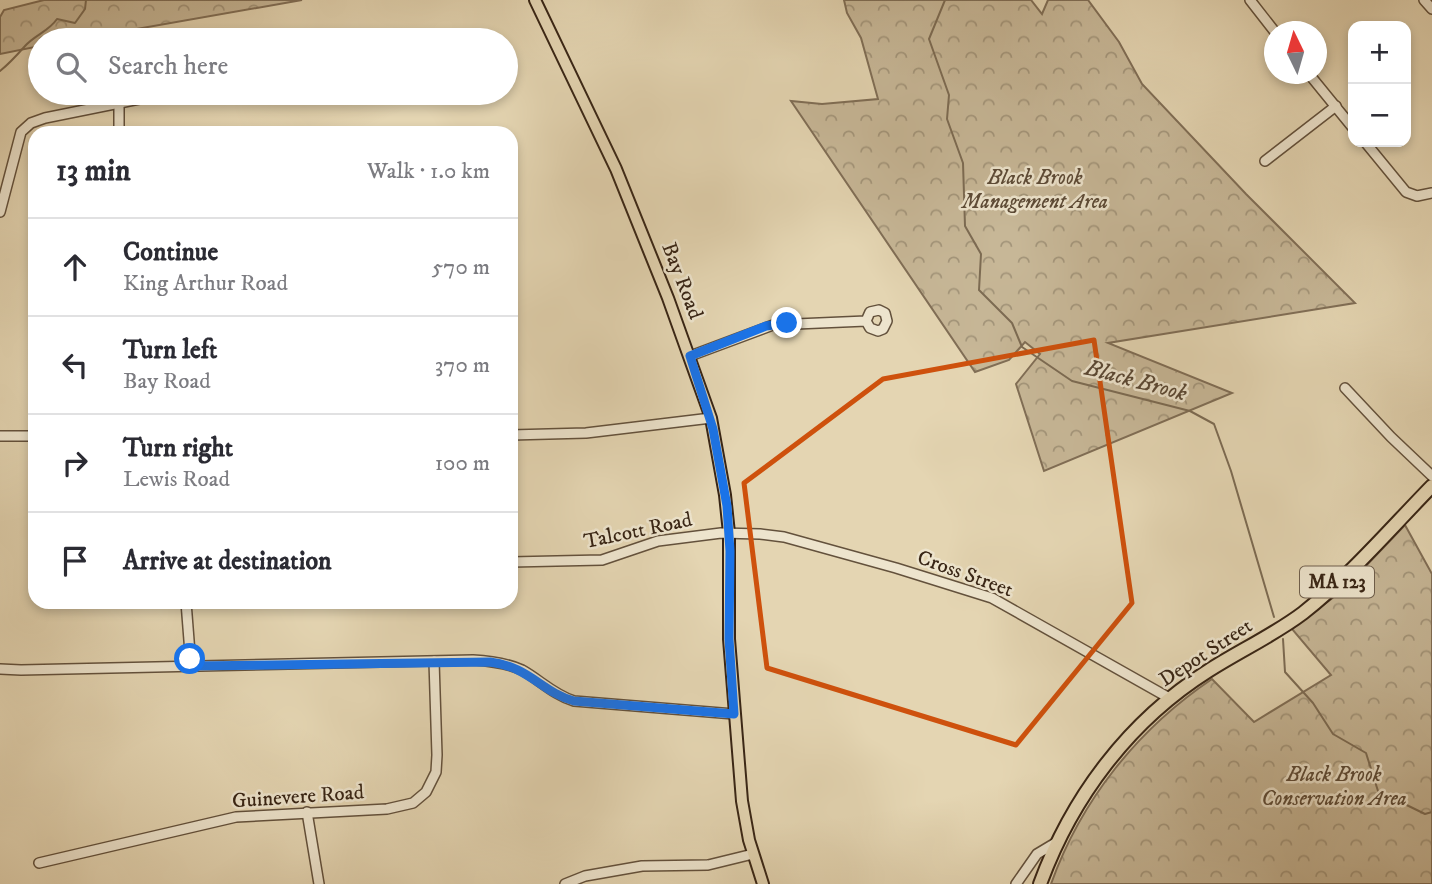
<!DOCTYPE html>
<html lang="en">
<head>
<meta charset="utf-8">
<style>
	body { margin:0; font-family:"IM FELL DW Pica",serif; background:#f7f7f7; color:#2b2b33 }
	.controls { position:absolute; right:21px; top:21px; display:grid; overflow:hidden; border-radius:14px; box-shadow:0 4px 10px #0003 }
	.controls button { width:63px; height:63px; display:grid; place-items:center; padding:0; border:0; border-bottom:2px solid #e1e1e2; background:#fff; color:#2b2b33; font:35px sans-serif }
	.compass { position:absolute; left:1264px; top:21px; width:63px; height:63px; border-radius:50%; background:#fff; box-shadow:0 4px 10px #0003; rotate:355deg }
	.stop { position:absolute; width:21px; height:21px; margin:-16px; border:5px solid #1a73e8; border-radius:50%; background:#fff }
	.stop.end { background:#1a73e8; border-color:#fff; box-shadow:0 2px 7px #0008 }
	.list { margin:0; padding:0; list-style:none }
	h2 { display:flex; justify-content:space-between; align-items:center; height:91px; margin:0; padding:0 28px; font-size:30px }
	h2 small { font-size:23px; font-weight:400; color:#7c7c81 }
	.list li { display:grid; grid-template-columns:46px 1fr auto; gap:21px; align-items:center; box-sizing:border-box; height:98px; padding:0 28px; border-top:2px solid #e1e1e2 }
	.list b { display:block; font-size:26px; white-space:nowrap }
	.list p { margin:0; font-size:23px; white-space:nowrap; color:#7c7c81 }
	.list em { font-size:23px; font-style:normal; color:#7c7c81 }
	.icon { flex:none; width:38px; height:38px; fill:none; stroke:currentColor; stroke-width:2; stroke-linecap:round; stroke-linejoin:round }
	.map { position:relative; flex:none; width:1432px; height:884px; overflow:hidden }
	.search { position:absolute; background:#fff; box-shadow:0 4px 10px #0003; left:28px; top:28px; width:490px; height:77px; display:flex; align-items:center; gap:18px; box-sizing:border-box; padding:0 24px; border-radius:38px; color:#7c7c81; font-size:26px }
	.panel { position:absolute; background:#fff; box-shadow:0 4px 10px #0003; left:28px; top:126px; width:490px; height:483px; border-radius:21px }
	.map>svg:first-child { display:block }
	.forest { fill:url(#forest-crowns); stroke:#806e56; stroke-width:2 }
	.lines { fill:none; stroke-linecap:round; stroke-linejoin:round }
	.stream { stroke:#7c6b53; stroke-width:2 }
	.minor-casing { stroke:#63513c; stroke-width:12 }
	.major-casing { stroke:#382515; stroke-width:14 }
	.highway-casing { stroke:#382515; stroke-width:16 }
	.minor { stroke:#ede4cd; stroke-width:9 }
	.major { stroke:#e4d5b2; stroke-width:10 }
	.highway { stroke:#e4d5b2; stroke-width:12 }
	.route { stroke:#1a73e8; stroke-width:9 }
	.marked { fill:none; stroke:#ce510d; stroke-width:5; stroke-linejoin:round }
	.labels { text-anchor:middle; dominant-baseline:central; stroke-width:5; stroke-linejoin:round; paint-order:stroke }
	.shield { fill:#ede4cd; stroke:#6e5e4c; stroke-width:2 }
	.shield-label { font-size:19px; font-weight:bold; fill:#382515 }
	.park-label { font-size:21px; font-style:italic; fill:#5c4a36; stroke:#ede4cd }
	.street-label { font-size:21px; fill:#382515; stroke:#ede4cd }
	.water-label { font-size:23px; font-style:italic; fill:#5a4834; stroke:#ede4cd }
</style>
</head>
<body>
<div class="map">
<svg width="1432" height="884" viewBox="0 0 1432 884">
	<defs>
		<pattern id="forest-crowns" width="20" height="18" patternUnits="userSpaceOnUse" patternTransform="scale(1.75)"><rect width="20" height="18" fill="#c7b797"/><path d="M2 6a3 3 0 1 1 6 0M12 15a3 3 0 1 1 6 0" fill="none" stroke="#a3957a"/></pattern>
	</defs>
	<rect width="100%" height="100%" fill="#e4d5b2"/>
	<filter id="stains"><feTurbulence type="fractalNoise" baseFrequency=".00286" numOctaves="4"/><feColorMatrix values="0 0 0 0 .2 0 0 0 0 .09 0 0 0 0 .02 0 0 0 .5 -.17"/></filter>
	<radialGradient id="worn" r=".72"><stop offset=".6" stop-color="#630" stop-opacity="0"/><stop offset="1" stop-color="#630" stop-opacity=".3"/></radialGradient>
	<!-- forest -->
	<g class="forest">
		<path d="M44,0h258l-228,40h-34v6l-40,8v-37l4,-7z"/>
		<path d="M844,0h187l11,14 6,-14h40l31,42 23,42 104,110 109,109 -247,40 124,50 -188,78 -28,-87 24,-30 -15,-12 -16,18 -34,12 -184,-271 31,3 56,-5 -17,-61 -14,-25z"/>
		<path d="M1405,525l27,49v310h-381c30,-84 87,-155 161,-205l42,43 77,-47 -39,-46 51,-39z"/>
	</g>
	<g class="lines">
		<!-- stream -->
		<g class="stream">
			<path d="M945,0l-16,39 20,56 -2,24 16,44 2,63 16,28 -2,36 33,33 10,24 50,34 118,30 24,13 17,47 43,146"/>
			<path d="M0,71c10,-8 17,-16 25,-25 10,-11 24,-15 32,-27l18,4 10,-14 1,-9"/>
			<path d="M1283,639l2,33 28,31 20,31 33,19 12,38 47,23 7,-2"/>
		</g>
		<!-- minor casing -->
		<g class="minor-casing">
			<g id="minor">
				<path d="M1250,0l25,32"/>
				<path d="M1424,0l8,9"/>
				<path d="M1309,74l44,54"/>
				<path d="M119,133v-31"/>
				<path d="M1365,142l41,50 11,4 15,-3"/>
				<path d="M1265,161l71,-55"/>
				<path d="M0,212l21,-80 10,-9 14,-5 124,-25"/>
				<path d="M690,356l83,-31 93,-4 4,7 8,3 5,-2 4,-8 -2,-8 -6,-3 -9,2 -4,9"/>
				<path d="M1345,388l46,49 41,39"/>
				<path d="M511,435l75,-2 125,-15"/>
				<path d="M0,436h35"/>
				<path d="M511,562l91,-2 56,-19 63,-8 39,1 24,3 112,31 96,30 179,101"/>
				<path d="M186,602l5,64"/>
				<path d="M0,669l21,1 452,-10c17,1 34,3 49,10 18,10 32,25 52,31l160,13"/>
				<path d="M307,812l12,72"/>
				<path d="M39,863l197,-46 151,-8 26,-6 13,-11 10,-20 1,-17 -3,-94"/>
				<path d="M565,884l20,-8 57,-10 66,-1 45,-11"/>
				<path d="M1016,884l21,-30 20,-12"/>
			</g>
		</g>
		<!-- major casing -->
		<g class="major-casing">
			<path id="major" d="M535,0l81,169 52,129 43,120 14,77 4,38v106l13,162 7,39 14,44"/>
		</g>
		<!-- highway casing -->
		<g class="highway-casing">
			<path id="highway" d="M1040,884c32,-87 89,-163 168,-213 31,-20 66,-36 95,-58 47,-37 87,-84 129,-127"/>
		</g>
		<!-- minor -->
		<use href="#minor" class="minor"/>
		<!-- major -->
		<use href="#major" class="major"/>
		<!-- highway -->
		<use href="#highway" class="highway"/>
	</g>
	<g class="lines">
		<!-- route -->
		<path class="route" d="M190,659l1,7 299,-4c40,5 51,30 84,39l160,13 -5,-75 1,-88 -3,-45 -14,-77 -23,-73 76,-30 21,-3"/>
	</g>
	<!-- marked area -->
	<path class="marked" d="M1094,340l38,263 -116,142 -249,-77 -23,-185 139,-104z"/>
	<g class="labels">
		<!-- shield labels -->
		<rect class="shield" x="1300" y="566.5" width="74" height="31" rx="5"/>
		<g class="shield-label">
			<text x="1337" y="582">MA 123</text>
		</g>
		<!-- park labels -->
		<g class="park-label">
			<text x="1035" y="178">Black Brook<tspan x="1035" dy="24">Management Area</tspan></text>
			<text x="1334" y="775">Black Brook<tspan x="1334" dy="24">Conservation Area</tspan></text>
		</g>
		<!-- street labels -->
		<g class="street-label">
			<text transform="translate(682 281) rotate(69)">Bay Road</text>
			<text transform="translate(638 531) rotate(-12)">Talcott Road</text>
			<text transform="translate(965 574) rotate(20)">Cross Street</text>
			<text transform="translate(1206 653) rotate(-33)">Depot Street</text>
			<text transform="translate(298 797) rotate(-4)">Guinevere Road</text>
		</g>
		<!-- water labels -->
		<g class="water-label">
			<text transform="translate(1136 381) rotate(15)">Black Brook</text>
		</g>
	</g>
	<rect width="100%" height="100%" filter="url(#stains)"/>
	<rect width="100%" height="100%" fill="url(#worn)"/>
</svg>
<div class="controls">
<button>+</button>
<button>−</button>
</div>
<svg class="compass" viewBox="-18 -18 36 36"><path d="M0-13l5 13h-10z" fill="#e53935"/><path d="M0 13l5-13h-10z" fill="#7c7c81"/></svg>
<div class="stop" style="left:190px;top:659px"></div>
<div class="stop end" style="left:787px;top:323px"></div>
<div class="search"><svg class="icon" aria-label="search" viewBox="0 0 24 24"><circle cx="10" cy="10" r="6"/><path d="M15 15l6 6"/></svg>Search here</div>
<section class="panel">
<h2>13 min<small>Walk · 1.0 km</small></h2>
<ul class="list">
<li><svg class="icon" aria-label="ahead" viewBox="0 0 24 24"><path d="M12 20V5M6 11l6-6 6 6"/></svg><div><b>Continue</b><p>King Arthur Road</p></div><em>570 m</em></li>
<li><svg class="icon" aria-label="left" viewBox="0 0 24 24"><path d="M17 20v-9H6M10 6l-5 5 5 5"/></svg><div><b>Turn left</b><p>Bay Road</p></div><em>370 m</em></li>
<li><svg class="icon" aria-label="right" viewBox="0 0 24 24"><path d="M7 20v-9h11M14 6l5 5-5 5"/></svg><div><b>Turn right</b><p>Lewis Road</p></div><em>100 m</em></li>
<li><svg class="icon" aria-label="arrive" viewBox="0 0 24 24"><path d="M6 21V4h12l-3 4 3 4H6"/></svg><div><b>Arrive at destination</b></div></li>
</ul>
</section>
</div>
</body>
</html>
